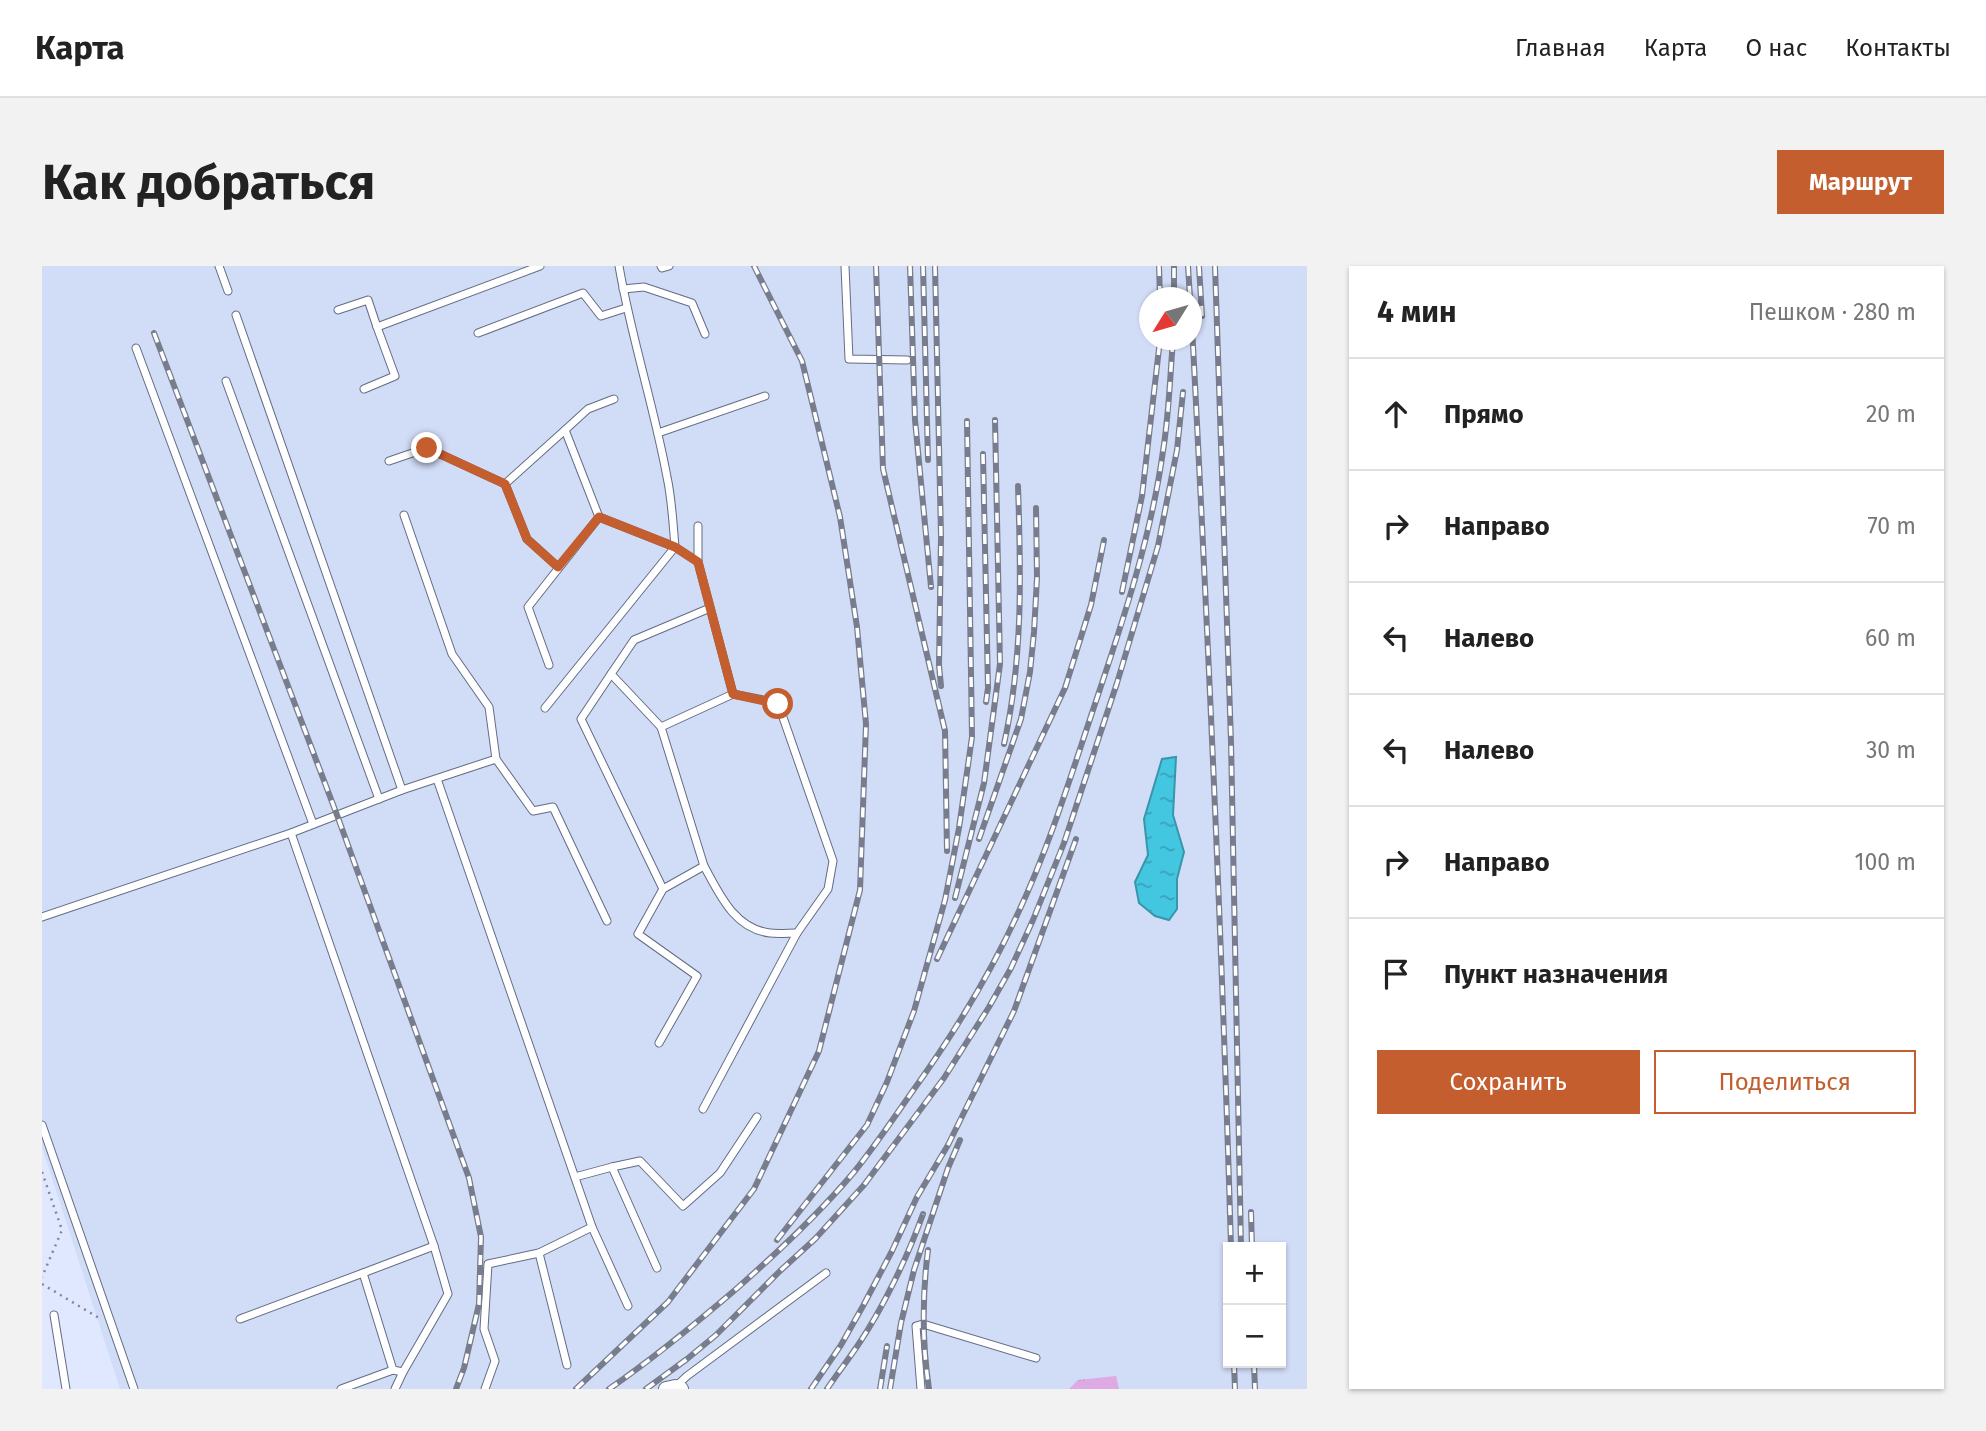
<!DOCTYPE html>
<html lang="ru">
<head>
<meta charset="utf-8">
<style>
	body { margin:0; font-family:"Fira Sans",sans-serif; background:#f2f2f2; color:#222 }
	.controls { position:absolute; right:21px; bottom:21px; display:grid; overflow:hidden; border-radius:0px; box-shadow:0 2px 5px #0004 }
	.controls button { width:63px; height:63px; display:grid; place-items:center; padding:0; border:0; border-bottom:2px solid #e0e0e0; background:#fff; color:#222; font:35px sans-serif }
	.compass { position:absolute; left:1097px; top:21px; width:63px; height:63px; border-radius:50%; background:#fff; box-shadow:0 2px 5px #0004; rotate:233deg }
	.stop { position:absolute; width:21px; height:21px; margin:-16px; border:5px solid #c45e2e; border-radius:50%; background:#fff }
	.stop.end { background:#c45e2e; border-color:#fff; box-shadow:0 2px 7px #0008 }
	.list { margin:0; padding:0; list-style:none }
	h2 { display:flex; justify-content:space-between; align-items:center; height:91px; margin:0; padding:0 28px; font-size:30px }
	h2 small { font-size:23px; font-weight:400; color:#767676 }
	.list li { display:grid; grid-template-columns:46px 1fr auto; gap:21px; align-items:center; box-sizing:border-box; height:112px; padding:0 28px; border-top:2px solid #e0e0e0 }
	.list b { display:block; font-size:26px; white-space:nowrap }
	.list em { font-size:23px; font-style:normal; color:#767676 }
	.actions { display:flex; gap:14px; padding:21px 28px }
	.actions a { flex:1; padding:16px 0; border:2px solid #c45e2e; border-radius:0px; text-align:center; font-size:24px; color:#c45e2e }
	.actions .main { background:#c45e2e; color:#fff }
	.icon { flex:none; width:38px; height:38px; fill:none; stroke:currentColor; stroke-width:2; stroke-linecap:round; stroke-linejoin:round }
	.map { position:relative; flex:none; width:1265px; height:1123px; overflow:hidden; border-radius:0px }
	header { display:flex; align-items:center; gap:42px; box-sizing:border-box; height:98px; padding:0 35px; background:#fff; border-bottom:2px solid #e0e0e0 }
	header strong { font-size:33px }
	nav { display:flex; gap:38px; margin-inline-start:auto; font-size:24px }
	.intro { display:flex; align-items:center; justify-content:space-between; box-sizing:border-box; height:168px; padding:0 42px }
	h1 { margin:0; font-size:49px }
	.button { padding:18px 32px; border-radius:0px; background:#c45e2e; color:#fff; font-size:24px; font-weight:700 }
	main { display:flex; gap:42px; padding:0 42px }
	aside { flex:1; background:#fff; border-radius:0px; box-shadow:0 2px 5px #0004 }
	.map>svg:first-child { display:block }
	.built { fill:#d1dcf7; fill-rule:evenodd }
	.grass { fill:url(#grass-tufts) }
	.water { fill:url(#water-ripples); stroke:#3895aa; stroke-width:2 }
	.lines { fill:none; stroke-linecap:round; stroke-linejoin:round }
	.service-casing { stroke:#636c84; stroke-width:9 }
	.minor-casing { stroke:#636c84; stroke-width:16 }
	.path { stroke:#808797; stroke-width:2.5; stroke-dasharray:2 5; stroke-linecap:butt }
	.service { stroke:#fff; stroke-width:7 }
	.minor { stroke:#fff; stroke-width:14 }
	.rail-casing { stroke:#777d8d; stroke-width:6 }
	.rail { stroke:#fff; stroke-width:3.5; stroke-dasharray:10; stroke-linecap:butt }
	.route { stroke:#c45e2e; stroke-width:9 }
</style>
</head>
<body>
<header>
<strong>Карта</strong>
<nav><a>Главная</a><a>Карта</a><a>О нас</a><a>Контакты</a></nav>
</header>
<div class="intro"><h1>Как добраться</h1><a class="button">Маршрут</a></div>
<main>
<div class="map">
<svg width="1265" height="1123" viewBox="0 0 1265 1123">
	<defs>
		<pattern id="grass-tufts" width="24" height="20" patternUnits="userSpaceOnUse" patternTransform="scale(1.75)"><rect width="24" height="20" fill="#ddaae4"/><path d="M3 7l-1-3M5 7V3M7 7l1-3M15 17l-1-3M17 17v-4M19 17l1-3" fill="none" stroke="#bd92c4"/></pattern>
		<pattern id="water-ripples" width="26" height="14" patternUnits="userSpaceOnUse" patternTransform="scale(1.75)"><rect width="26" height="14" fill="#43c7e1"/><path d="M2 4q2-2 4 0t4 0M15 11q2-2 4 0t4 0" fill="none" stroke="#37a1b7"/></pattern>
	</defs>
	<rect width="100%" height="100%" fill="#dfe8fe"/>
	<!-- built -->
	<path class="built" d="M0,0h1265v1123h-1187l-78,-242zM1108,32h42v42h-42zM1186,981h53v116h-53z"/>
	<!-- grass -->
	<path class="grass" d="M1074,1110l3,13h-50l9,-9z"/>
	<!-- water -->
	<path class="water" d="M1134,491l-3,58 11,37 -7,27v30l-8,11 -14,-4 -16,-13 -4,-21 13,-27 -4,-36 18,-60z"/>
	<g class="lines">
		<!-- service casing -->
		<g class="service-casing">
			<g id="service">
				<path d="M177,0l9,25"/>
				<path d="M619,0l1,2 7,-2"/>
				<path d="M803,0l4,93 58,1"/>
				<path d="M581,23l21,-2 48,16 13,31"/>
				<path d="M296,44l30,-10 9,27"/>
				<path d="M194,49l166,475"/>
				<path d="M436,67l105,-40 18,23 25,-8"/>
				<path d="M94,82l177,476"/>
				<path d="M184,115l153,418"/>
				<path d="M322,123l31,-13 -18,-49 163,-61"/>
				<path d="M523,164l23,-21 26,-10"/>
				<path d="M616,167l107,-37"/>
				<path d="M347,195l38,-13 78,36"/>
				<path d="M362,249l48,139 37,53 7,52"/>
				<path d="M656,296v-36"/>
				<path d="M516,301l-31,-28 -22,-55 60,-54 34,87"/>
				<path d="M507,399l-21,-58 71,-90 76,30 23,15 35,132 -72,33 43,139 -41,23 -25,45 59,42 -38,67"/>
				<path d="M569,408l-30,45 82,170"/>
				<path d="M691,428l45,9 55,158 -5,28 -31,44"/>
				<path d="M503,442l130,-161c-2,-23 -3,-47 -8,-70 -13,-71 -36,-140 -48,-211"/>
				<path d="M619,461l-50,-53 23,-34 76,-32"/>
				<path d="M395,513l155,448 36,79"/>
				<path d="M249,567l143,413 -71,27 30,97 10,2 -8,17"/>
				<path d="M0,651l249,-84 111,-43 94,-31 37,52 20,-4 54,114"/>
				<path d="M661,843l94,-176c-9,0 -18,1 -27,0 -36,-4 -51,-40 -66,-67"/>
				<path d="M0,859l92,264"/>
				<path d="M533,911l37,-10"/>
				<path d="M497,987l28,112"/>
				<path d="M615,1002l-45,-101 28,-6 43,45 37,-33 37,-56"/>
				<path d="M12,1049l12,74"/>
				<path d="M198,1053l123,-46"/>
				<path d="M361,1106l45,-78 -14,-48"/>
				<path d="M633,1121l12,-11 139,-103"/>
				<path d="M299,1123l52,-19"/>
				<path d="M443,1123l10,-28 -11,-32 4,-65 51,-11 53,-26"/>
				<path d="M879,1123l-5,-63 7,-2 113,34"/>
			</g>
		</g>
		<!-- minor casing -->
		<g class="minor-casing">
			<path id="minor" d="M624,1123l9,-2 6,2"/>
		</g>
		<!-- path -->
		<g class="path">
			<path d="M0,906l20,58 -20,47"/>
			<path d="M0,1018l57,34"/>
		</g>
		<!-- service -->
		<use href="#service" class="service"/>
		<!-- minor -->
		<use href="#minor" class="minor"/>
		<!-- rail casing -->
		<g class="rail-casing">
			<g id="rail">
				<path d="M834,0l7,203 62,262 2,120"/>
				<path d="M868,0l5,154 16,167"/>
				<path d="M881,0l5,194"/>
				<path d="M893,0l6,270 -2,129 2,21"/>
				<path d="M1117,0l1,32"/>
				<path d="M1146,0l2,32"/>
				<path d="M1157,0l3,50"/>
				<path d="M1173,0l16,476 10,505"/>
				<path d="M1132,32v-32"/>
				<path d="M1150,60c16,307 30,614 39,921"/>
				<path d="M112,67l183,482 132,363 12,59 -2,67 -15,64 -8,21"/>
				<path d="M941,188l5,234 -2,14"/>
				<path d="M1080,326l20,-96 18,-156"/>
				<path d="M962,478c19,-85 17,-171 14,-258"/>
				<path d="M937,573l42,-120 9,-47 4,-40 3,-54 -1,-70"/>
				<path d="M913,632l29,-115 16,-119 -5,-244"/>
				<path d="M895,693l128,-271 26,-83 13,-65"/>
				<path d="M1209,946l1,35"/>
				<path d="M735,974l90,-115 20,-43 27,-71 31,-111 14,-72 13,-91 -5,-316"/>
				<path d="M886,984c-6,47 -6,92 1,139"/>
				<path d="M1192,1097l1,26"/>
				<path d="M1212,1097l1,26"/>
				<path d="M534,1123l92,-87 86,-113 65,-138 41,-161 6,-166 -9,-97 -17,-110 -38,-156 -48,-95"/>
				<path d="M567,1123c45,-31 85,-64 126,-99 42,-37 83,-75 119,-118 21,-26 39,-53 58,-80 41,-57 78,-117 107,-181 28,-60 48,-123 69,-186 30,-90 62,-180 75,-274 6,-37 7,-74 10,-111"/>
				<path d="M604,1123l41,-30 29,-24 64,-64 35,-32 49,-54 80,-107 45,-71 22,-39 22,-48 31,-77 53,-160 41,-137 19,-96 6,-58"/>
				<path d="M769,1123l30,-44 22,-39 29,-55 25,-54 31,-52 66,-134 62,-172"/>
				<path d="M785,1123c10,-15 21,-29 31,-44 25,-37 50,-89 65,-131"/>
				<path d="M838,1123l7,-43"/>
				<path d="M848,1123l11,-66 13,-53 34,-102 12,-28"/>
			</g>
		</g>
		<!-- rail -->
		<use href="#rail" class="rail"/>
	</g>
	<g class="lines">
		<!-- route -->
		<path class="route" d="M385,182l78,36 22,55 31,28 41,-50 76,30 23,15 35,132 45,10"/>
	</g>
</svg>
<div class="controls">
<button>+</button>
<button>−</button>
</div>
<svg class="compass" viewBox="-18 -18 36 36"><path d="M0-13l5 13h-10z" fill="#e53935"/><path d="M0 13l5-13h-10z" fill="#767676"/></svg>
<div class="stop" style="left:736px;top:438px"></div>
<div class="stop end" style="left:385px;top:182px"></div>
</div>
<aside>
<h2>4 мин<small>Пешком · 280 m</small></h2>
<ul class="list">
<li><svg class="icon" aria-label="ahead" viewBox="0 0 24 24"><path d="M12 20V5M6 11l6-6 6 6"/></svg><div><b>Прямо</b></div><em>20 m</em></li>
<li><svg class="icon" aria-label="right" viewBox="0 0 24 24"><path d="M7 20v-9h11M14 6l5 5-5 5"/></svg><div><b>Направо</b></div><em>70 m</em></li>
<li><svg class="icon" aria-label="left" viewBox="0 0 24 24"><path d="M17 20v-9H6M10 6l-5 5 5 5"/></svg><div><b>Налево</b></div><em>60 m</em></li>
<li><svg class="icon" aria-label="left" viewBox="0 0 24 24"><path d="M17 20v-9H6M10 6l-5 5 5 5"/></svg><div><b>Налево</b></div><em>30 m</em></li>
<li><svg class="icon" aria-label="right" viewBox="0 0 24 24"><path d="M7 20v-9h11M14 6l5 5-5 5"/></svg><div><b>Направо</b></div><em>100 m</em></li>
<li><svg class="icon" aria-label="arrive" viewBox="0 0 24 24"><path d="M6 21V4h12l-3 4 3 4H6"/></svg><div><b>Пункт назначения</b></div></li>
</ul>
<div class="actions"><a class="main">Сохранить</a><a>Поделиться</a></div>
</aside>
</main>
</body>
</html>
